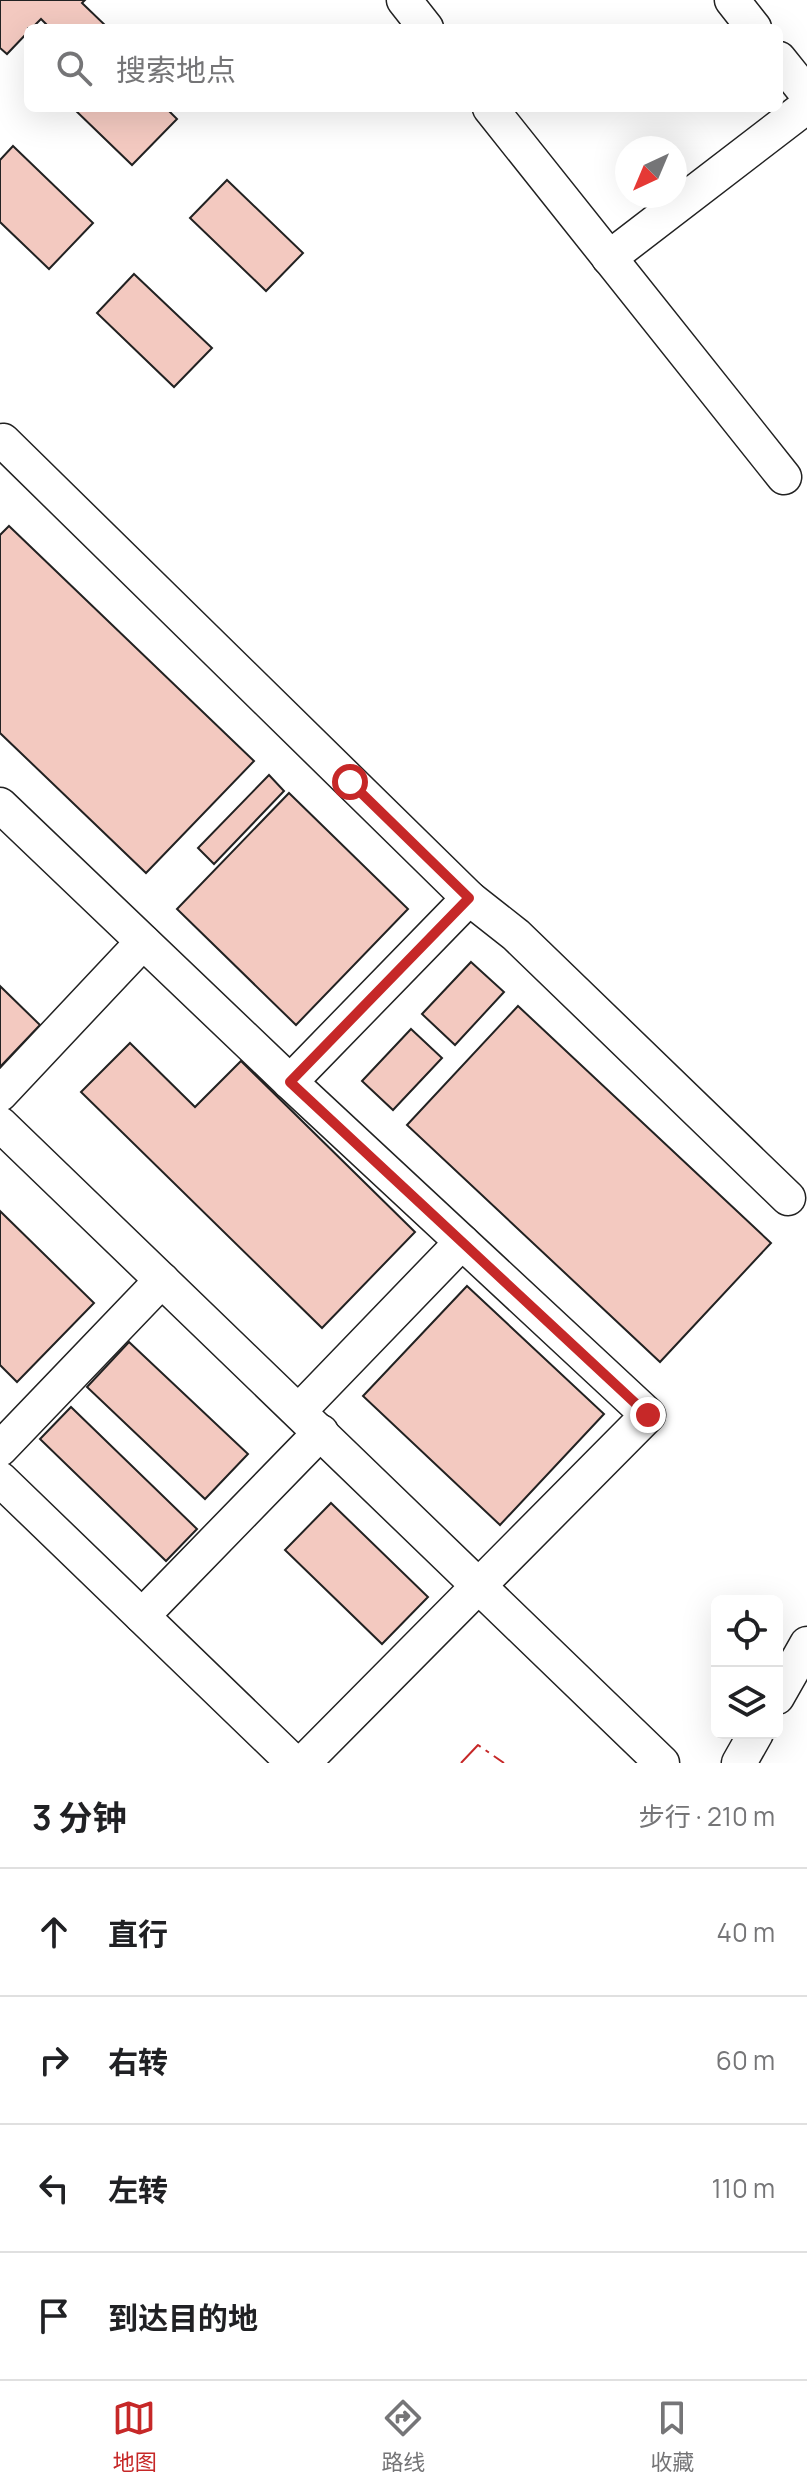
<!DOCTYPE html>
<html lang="zh">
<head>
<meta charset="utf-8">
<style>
	body { margin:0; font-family:Manrope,"Noto Sans SC",sans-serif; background:#f6f6f6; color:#202124 }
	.controls { position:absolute; right:24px; bottom:24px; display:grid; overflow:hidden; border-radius:12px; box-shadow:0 8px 32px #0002 }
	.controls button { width:72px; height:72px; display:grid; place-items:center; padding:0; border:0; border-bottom:2px solid #e0e0e0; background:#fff; color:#202124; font:40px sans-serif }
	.compass { position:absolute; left:615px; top:136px; width:72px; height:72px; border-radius:50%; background:#fff; box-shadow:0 8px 32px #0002; rotate:224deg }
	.stop { position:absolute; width:24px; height:24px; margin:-18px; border:6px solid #c62828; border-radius:50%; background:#fff }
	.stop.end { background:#c62828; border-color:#fff; box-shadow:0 2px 8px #0008 }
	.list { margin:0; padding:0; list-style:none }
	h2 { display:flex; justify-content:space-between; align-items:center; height:104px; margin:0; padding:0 32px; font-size:34px }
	h2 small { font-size:26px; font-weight:400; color:#757577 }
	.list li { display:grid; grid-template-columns:52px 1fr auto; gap:24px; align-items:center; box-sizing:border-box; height:128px; padding:0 32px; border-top:2px solid #e0e0e0 }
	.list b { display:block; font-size:30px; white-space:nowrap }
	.list em { font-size:26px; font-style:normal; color:#757577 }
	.icon { flex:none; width:44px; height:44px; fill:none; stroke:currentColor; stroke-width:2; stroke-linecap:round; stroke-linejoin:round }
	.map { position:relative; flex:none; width:807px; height:1763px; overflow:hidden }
	.search { position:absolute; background:#fff; box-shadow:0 8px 32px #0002; left:24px; right:24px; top:24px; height:88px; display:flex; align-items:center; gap:20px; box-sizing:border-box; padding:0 28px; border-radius:12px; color:#757577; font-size:30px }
	.sheet { height:616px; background:#fff }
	nav { display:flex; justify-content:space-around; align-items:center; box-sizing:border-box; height:112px; border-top:2px solid #e0e0e0; background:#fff; font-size:22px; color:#757577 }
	nav a { display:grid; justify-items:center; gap:4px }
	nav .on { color:#c62828 }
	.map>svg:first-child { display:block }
	.building { fill:#f3c9c0; stroke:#222; stroke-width:2 }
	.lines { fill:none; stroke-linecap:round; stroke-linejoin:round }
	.minor-casing { stroke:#222; stroke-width:37 }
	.minor { stroke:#fff; stroke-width:34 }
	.power { stroke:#c62828; stroke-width:2; stroke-dasharray:28 6 4 6; stroke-linecap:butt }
	.route { stroke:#c62828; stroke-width:10 }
</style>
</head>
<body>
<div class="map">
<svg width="807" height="1763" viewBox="0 0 807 1763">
	<rect width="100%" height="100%" fill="#fff"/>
	<!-- building -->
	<g class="building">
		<path d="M0,0h85l-3,3 25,24 -57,1 -9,-9 -9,9h-4v4l-21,22 -7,-6z"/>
		<path d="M73,108h93l11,11 -45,46z"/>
		<path d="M13,146l80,77 -44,46 -49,-47v-62z"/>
		<path d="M227,180l76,73 -37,38 -76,-73z"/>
		<path d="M134,274l78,74 -38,39 -77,-74z"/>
		<path d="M9,526l245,235 -108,112 -146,-140v-198z"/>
		<path d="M269,775l15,16 -70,73 -16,-16z"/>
		<path d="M289,793l119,116 -112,116 -119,-116z"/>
		<path d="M471,962l33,30 -49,53 -33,-31z"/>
		<path d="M0,986l40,39 -40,42z"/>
		<path d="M518,1006l253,237 -111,119 -253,-237z"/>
		<path d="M411,1029l31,29 -49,52 -31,-29z"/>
		<path d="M130,1043l65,64 46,-46 174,171 -93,96 -241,-236z"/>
		<path d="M0,1211l94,92 -77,79 -17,-17z"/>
		<path d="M467,1286l137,128 -104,111 -137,-129z"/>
		<path d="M129,1342l119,112 -43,45 -118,-112z"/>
		<path d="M71,1407l126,122 -31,32 -126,-122z"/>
		<path d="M331,1503l97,94 -46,47 -97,-94z"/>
	</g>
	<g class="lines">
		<!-- minor casing -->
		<g class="minor-casing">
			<g id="minor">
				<path d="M404,0l22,28"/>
				<path d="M732,0l22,28"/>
				<path d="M779,59l28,35"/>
				<path d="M490,108l294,369"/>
				<path d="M609,258l198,-152"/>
				<path d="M0,443l3,-2 466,457 47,37 272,263"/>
				<path d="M0,805l290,277 358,333 -345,348"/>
				<path d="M290,1082l179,-184"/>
				<path d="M0,1094l143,-152"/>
				<path d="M0,1124l662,639"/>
				<path d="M299,1411l163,-169"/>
				<path d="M0,1449l162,-169"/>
				<path d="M0,1479l294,284"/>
				<path d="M142,1616l179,-184"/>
				<path d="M777,1697l30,-53"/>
				<path d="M739,1763l17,-30"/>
			</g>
		</g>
		<!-- minor -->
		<use href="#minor" class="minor"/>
		<!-- power -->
		<path class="power" d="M461,1763l17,-18 26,18"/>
	</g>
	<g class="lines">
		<!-- route -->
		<path class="route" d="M350,782l119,116 -179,184 358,333"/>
	</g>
</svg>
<div class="controls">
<button><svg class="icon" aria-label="locate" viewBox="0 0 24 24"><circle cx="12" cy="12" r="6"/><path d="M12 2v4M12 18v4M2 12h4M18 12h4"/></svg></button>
<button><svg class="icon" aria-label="layers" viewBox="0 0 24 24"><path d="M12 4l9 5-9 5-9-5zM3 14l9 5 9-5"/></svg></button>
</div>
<svg class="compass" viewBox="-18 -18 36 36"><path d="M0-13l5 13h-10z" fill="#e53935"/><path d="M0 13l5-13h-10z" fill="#757577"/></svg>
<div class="stop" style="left:350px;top:782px"></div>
<div class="stop end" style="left:648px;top:1415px"></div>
<div class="search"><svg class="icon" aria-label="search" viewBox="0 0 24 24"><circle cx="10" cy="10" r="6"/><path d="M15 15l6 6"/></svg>搜索地点</div>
</div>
<section class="sheet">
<h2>3 分钟<small>步行 · 210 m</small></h2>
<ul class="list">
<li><svg class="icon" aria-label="ahead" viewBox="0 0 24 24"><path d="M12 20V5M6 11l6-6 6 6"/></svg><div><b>直行</b></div><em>40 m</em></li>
<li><svg class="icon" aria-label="right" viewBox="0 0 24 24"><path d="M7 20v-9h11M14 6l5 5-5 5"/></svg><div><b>右转</b></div><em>60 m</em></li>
<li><svg class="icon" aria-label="left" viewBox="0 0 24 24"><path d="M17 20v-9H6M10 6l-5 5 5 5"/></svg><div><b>左转</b></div><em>110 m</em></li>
<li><svg class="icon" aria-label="arrive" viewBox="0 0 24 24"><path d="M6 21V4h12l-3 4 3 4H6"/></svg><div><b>到达目的地</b></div></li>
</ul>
</section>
<nav>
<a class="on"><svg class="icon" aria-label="map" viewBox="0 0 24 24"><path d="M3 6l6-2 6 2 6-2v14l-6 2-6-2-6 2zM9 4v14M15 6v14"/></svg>地图</a>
<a><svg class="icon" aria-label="directions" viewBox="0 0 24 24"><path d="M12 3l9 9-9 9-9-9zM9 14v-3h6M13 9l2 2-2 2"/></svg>路线</a>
<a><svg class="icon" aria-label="saved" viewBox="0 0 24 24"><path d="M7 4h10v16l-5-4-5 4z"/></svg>收藏</a>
</nav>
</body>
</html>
